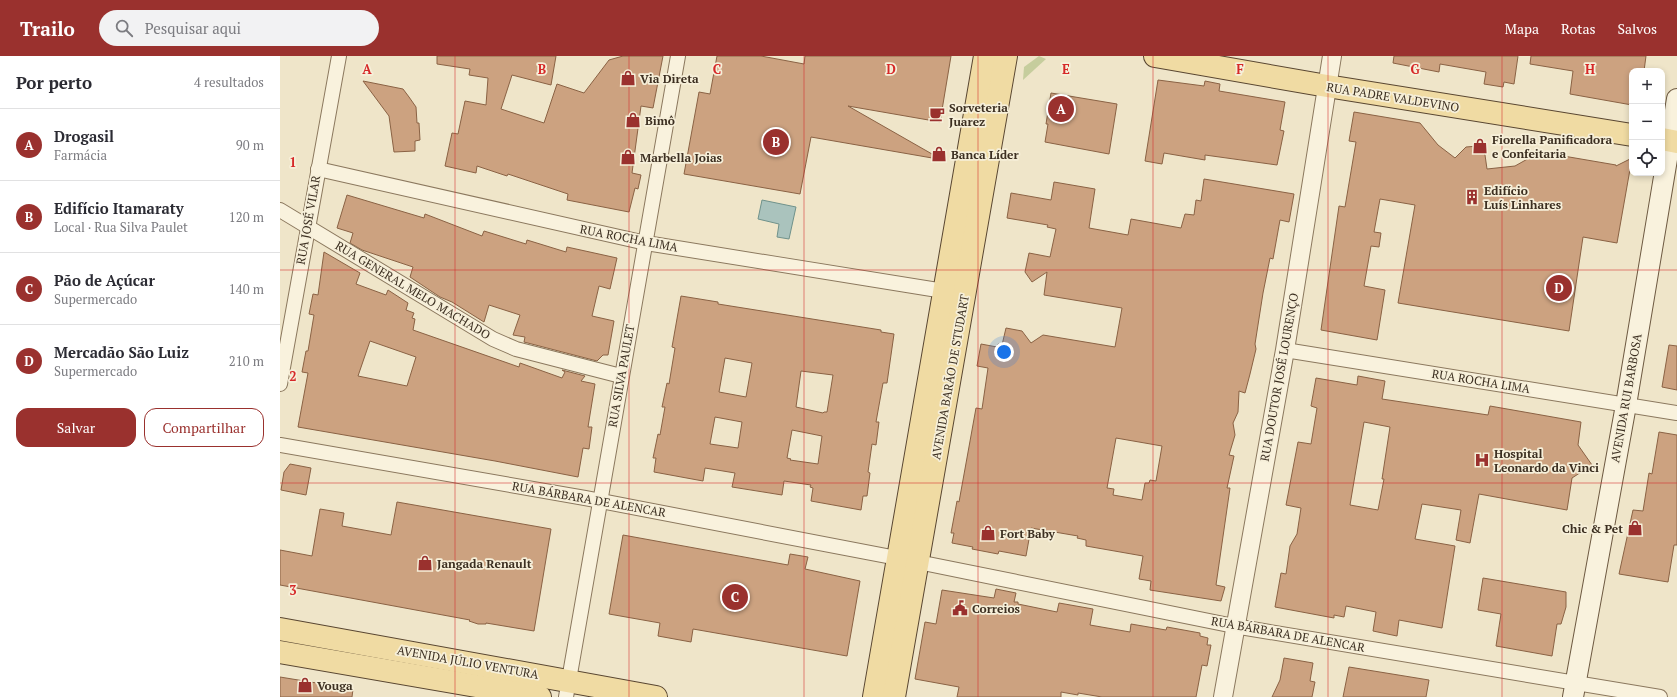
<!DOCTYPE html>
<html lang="pt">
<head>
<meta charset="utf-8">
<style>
	body { margin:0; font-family:"PT Serif",serif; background:#f2f2f3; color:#2b2b33 }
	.controls { position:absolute; right:12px; top:12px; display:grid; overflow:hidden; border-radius:8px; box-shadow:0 2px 6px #0003 }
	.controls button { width:36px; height:36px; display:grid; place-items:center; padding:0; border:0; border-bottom:1px solid #e1e1e2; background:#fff; color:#2b2b33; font:20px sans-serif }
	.you { position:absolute; left:724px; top:296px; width:14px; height:14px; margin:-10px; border:3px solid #fff; border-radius:50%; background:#1a73e8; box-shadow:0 0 0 6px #1a73e833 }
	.badge { display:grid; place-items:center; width:26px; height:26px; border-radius:50%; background:#9a312e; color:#fff; font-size:13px; font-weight:700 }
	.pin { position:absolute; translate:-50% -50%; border:2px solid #fff; box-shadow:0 1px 4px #0006 }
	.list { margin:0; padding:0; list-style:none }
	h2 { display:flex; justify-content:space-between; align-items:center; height:52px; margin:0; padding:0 16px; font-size:17px }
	h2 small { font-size:13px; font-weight:400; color:#7c7c81 }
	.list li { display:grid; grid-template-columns:26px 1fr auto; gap:12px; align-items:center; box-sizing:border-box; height:72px; padding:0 16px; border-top:1px solid #e1e1e2 }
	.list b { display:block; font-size:15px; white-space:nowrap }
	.list p { margin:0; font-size:13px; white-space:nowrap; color:#7c7c81 }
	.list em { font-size:13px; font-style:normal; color:#7c7c81 }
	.actions { display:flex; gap:8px; padding:12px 16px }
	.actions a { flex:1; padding:9px 0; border:1px solid #9a312e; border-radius:12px; text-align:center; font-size:14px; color:#9a312e }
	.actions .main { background:#9a312e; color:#fff }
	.icon { flex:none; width:22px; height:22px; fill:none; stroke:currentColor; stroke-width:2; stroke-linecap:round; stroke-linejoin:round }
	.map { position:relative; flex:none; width:1397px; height:641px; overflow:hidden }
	header { display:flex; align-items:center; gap:24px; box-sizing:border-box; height:56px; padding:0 20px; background:#9a312e; color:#fff }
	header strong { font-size:19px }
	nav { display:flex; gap:22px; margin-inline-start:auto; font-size:14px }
	.search { width:280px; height:36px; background:#f2f2f3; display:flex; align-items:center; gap:10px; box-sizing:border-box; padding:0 14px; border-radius:22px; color:#7c7c81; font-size:15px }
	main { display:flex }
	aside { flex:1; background:#fff }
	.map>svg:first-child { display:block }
	.green { fill:#c6cd9d }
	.water { fill:#aac3bd; stroke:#70928b }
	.building { fill:#cca280; stroke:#8a6244; fill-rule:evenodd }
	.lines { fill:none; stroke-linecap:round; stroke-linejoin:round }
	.minor-casing { stroke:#8b785e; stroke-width:16 }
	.tertiary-casing { stroke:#8b785e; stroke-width:20 }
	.secondary-casing { stroke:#6d5941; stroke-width:22 }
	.primary-casing { stroke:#594631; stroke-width:24 }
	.minor { stroke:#f9f2dd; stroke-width:14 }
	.tertiary { stroke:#f9f2dd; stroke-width:18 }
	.secondary { stroke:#f9f2dd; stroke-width:20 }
	.primary { stroke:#f0dba3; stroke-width:22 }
	.grid { fill:none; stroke:#d62828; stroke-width:1; stroke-opacity:0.55 }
	.labels { text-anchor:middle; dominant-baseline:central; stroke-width:3.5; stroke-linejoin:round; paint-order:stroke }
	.poi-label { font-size:12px; font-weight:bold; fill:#3c2f21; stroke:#f6efd9; text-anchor:start }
	.street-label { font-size:12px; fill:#3c2f21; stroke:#f6efd9 }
	.grid-label { font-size:13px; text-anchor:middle; font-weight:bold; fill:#d62828; stroke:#f6efd9; stroke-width:3.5; stroke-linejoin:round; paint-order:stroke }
</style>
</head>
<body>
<header>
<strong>Trailo</strong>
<div class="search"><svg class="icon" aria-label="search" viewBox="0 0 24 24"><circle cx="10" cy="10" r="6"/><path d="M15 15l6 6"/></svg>Pesquisar aqui</div>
<nav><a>Mapa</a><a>Rotas</a><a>Salvos</a></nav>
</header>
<main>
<aside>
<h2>Por perto<small>4 resultados</small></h2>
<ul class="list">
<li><span class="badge">A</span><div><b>Drogasil</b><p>Farmácia</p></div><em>90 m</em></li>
<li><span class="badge">B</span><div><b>Edifício Itamaraty</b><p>Local · Rua Silva Paulet</p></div><em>120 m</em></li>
<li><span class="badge">C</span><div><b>Pão de Açúcar</b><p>Supermercado</p></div><em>140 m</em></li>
<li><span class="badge">D</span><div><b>Mercadão São Luiz</b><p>Supermercado</p></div><em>210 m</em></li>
</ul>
<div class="actions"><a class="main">Salvar</a><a>Compartilhar</a></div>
</aside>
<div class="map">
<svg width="1397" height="641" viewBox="0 0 1397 641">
	<rect width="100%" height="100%" fill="#efe5c9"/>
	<!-- green -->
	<path class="green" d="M759,0l7,3 -23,21 1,-13z"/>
	<!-- water -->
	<path class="water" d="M482,144l34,7 -7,32 -12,-2 2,-13 -21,-5z"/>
	<!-- building -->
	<g class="building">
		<path d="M157,0h119l-5,29 -39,-10 -11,34 43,14 13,-39 27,9 25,-33 14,-4h40l-10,52 -12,-2 -9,67 9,2 -3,14 -3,-1 -6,24 -62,-12 1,-6 -60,-20 -1,2 -30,-10 -1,7 -31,-7 7,-33 6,1 7,-33 21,4 2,-27 -19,-3 1,-6 -33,-5z"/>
		<path d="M437,0h44l43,8 1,-8h146l-11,66 -92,-16 91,52 -1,1 -127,-22 -11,57 -116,-20 15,-82 11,2z"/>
		<path d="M1114,0h124l-4,28 -10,-2 -1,5 -19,-3 2,-12 -46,-8 -1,8 -46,-9z"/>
		<path d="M1251,0h115l-2,15h-12v34l-62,-11 3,-23 -43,-7z"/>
		<path d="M878,24l46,6 1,-5 15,3 -1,7 66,11 -5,28 4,1 -7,34 -72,-10v5l-41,-7 -2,11 -17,-3z"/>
		<path d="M83,25l40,8 6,8 7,10 1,16h2l1,17 -5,1v10l-21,1 -5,-36z"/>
		<path d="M771,37l66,11 -8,50 -64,-12 3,-18h-2z"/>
		<path d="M1074,56l66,11 18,22 17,13 11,-11 12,-1 7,9 2,14 28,-3 25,-14 76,13v1l16,-8 -15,85 -34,-6 -14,94 -171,-28 17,-98 -35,-6 -6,33 7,1 -2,14 -8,-1 -7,40 21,4 -8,50 -56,-10 18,-124 6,1 11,-65 -7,-1z"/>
		<path d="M924,123l90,15 -5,28 -9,-2 -7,39 -3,-1 -7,35 -8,51 1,5 -6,25 -5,19 -6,-2 -1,21 -5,11 2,12 -6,20 5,1 -7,32h3l-14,97 9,2 -4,14 -71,-11 1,-9 -12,-2 4,-23 -57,-10v-6l-9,-2 1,-2 -47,-8 -5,28 -27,-5 -1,3 -26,-5 1,-2 -21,-4 2,-10h-3l6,-32 2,1 17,-94 6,1 6,-41 -11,-2 4,-22 16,3 1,-3 4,1 4,-17 16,3 9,12 12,-8 72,12 7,-39 -78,-13 3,-23 -15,10 -7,-10 4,-19 21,4 6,-28 -9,-2 1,-2 -41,-7 4,-25 40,7 3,-18 41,7 -6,39 39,7 3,-16 50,9 4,-14 9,1 2,-15 5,1zM836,382l46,8 -6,35 -6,-1 -1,3h-4l-3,17 -29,-5 1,-6 -7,-1z"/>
		<path d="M67,139l77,23 1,-4 57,22 2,-5 42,13 1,-4 39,12 1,-5 50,11 -7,31 -11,-3 -7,30 22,5 -6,34h-5l-6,6 -73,-19 1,-5 -12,-2 7,-20 -31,-10 -5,17 -32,-20 -12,-5 -30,-20 3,-10 -51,-17 -12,-7 3,-10 -16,-5z"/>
		<path d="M44,196l36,21 -4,11 30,11 2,-5 20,13 -2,7 8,3 -2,5 3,1 -2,11 106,37 1,-4 42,15 3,-6 -3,-2 23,6 -4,5 14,3 -7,43h4l-3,22 -6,-1 -5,29 -83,-16 -197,-34 10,-54 -6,-1 4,-21h2l6,-36 -5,-1 4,-20 5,1zM90,285l46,16 -9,29 -49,-10z"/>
		<path d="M401,240l37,6v2l163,26v2l13,2 -7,49h-4l-7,39h3l-3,23 -4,-1 -4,28 2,1 -3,23h-4l-2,14 -50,-9 2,-13 -3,-1 1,-2 -27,-4 -2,14 -50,-8 3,-14 -30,-5 -2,13 -49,-9 2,-14h-3l5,-24 2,1 5,-28h-3l5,-24 2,1 6,-36 -3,-1zM445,302l27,5 -6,34 -27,-5zM521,315l32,4 -6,37h-3l-1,1 -27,-6zM435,361l27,5 -4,26 -28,-4zM512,374l30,6 -4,28 -28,-4 1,-1 -4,-1z"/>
		<path d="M1389,289l8,1v44l-15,-3z"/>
		<path d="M1078,320l27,5 -3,18 106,16 2,-9 91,16 -3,23 14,20 -20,13 -5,32 -88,-16 -9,49 -14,-3 5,-30 -39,-6 -7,35 40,7 -13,82 -43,-8 -2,16 -24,-5 3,-19 -30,-6 -2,11 -10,-2v3l-59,-11 6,-34 5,1 4,-28 7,-12 4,-26 -15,-3 12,-63 13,2 6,-36 -6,-2 5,-28 41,7zM1084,366l26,5 -8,52h2l-6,31 -28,-5z"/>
		<path d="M1379,376l18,3v110h-3l-6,37 -49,-8 14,-64 10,1 6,-38 3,1z"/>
		<path d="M10,408l21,4 -5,27 -25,-5 3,-18z"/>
		<path d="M117,446l154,27 -17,102 -48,-8v1h-8l-9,-3 1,-1 -190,-35v-35l32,6 8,-47 24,4 -2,13 49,9z"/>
		<path d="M343,479l165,30 2,-11 18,3 -3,12 55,12 -13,75 -154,-27 -2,13 -33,-6 2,-13 -51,-9z"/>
		<path d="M1203,522l83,14v15l-5,17h-4l-5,32 -56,-10 5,-32 -23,-4z"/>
		<path d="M716,533l20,4 -2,9h4v2l39,8 2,-9 34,6 -3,16 40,7 1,-8 35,6 1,-3 33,6v3l8,2 -1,7h4l-4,21 -5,-1 -6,32h-94l-24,-4v2l-17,-3v5h-104l2,-10 -44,-8 10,-57 11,2 6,-34 52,8z"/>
		<path d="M1004,602l29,5 -3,18 5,1 -3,15h-40l8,-17z"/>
		<path d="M1069,611l80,13 -3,17h-83z"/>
		<path d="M0,621l73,12 -1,8h-72z"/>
	</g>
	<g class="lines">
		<!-- minor casing -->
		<g class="minor-casing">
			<g id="minor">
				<path d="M38,113l328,74 298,48"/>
				<path d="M0,154l213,129 23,10 105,27"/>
				<path d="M1005,294l392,63"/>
				<path d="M0,328l59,-328"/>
				<path d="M0,389l305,53 312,60"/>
				<path d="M638,506l316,64 426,71"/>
				<path d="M286,641l112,-641"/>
			</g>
		</g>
		<!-- tertiary casing -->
		<g class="tertiary-casing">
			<path id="tertiary" d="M943,641l62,-347 47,-294"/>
		</g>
		<!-- secondary casing -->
		<g class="secondary-casing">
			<path id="secondary" d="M1293,641l53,-292 51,-306"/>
		</g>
		<!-- primary casing -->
		<g class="primary-casing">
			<g id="primary">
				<path d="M875,0l172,30 305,49"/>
				<path d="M1382,83l15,3"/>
				<path d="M0,573l376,68"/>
				<path d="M0,596l260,45"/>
				<path d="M594,641l111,-641"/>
				<path d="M614,641l112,-641"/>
			</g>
		</g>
		<!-- minor -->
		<use href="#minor" class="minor"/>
		<!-- tertiary -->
		<use href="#tertiary" class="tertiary"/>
		<!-- secondary -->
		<use href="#secondary" class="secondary"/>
		<!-- primary -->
		<use href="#primary" class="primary"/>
	</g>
	<!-- grid -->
	<path class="grid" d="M175,0v641M349,0v641M524,0v641M698,0v641M873,0v641M1048,0v641M1222,0v641M0,214h1397M0,427h1397"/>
	<!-- icons -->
	<defs>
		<g id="shop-bare" transform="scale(1.2)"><path d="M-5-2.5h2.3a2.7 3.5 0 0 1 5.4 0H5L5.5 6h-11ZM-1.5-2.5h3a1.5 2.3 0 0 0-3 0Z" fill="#9a312e" stroke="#f6efd9" stroke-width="2.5" paint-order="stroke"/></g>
		<g id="cafe-bare" transform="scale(1.2)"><path d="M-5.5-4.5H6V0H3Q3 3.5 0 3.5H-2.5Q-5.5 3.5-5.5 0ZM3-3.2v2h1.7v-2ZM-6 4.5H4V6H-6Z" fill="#9a312e" stroke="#f6efd9" stroke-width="2.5" paint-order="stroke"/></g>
		<g id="building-bare" transform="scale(1.2)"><path d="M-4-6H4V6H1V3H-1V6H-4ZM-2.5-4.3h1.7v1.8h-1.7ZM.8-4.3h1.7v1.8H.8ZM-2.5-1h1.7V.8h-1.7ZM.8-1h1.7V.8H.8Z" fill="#9a312e" stroke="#f6efd9" stroke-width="2.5" paint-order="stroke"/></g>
		<g id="hospital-bare" transform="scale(1.2)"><path d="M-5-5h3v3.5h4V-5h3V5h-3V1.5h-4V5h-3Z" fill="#9a312e" stroke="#f6efd9" stroke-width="2.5" paint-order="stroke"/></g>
		<g id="civic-bare" transform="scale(1.2)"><path d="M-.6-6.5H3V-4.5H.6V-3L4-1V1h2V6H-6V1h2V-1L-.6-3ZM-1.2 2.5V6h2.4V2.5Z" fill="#9a312e" stroke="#f6efd9" stroke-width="2.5" paint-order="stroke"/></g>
	</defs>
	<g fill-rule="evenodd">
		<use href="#shop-bare" x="348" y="22"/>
		<use href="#cafe-bare" x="657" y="58"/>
		<use href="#shop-bare" x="353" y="64"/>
		<use href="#shop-bare" x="1200" y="90"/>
		<use href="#shop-bare" x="659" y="98"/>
		<use href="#shop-bare" x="348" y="101"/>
		<use href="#building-bare" x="1192" y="141"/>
		<use href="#hospital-bare" x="1202" y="404"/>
		<use href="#shop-bare" x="1355" y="472"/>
		<use href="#shop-bare" x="708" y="477"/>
		<use href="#shop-bare" x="145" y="507"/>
		<use href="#civic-bare" x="680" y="552"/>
		<use href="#shop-bare" x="25" y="629"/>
	</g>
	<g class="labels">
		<!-- poi labels -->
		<g class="poi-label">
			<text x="360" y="22">Via Direta</text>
			<text x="669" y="51">Sorveteria<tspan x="669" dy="14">Juarez</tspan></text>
			<text x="365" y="64">Bimô</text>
			<text x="1212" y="83">Fiorella Panificadora<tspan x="1212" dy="14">e Confeitaria</tspan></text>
			<text x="671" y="98">Banca Líder</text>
			<text x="360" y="101">Marbella Joias</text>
			<text x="1204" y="134">Edifício<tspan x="1204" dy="14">Luís Linhares</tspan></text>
			<text x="1214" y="397">Hospital<tspan x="1214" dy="14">Leonardo da Vinci</tspan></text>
			<text x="1343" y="472" text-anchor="end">Chic &amp; Pet</text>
			<text x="720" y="477">Fort Baby</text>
			<text x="157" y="507">Jangada Renault</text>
			<text x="692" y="552">Correios</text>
			<text x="37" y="629">Vouga</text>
		</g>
		<!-- street labels -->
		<g class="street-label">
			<text transform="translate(1113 41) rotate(9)">RUA PADRE VALDEVINO</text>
			<text transform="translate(28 164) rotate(-80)">RUA JOSÉ VILAR</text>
			<text transform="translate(349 182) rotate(11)">RUA ROCHA LIMA</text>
			<text transform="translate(133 234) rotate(31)">RUA GENERAL MELO MACHADO</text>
			<text transform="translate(341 320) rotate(-80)">RUA SILVA PAULET</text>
			<text transform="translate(670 321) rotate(-80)">AVENIDA BARÃO DE STUDART</text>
			<text transform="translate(999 321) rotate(-80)">RUA DOUTOR JOSÉ LOURENÇO</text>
			<text transform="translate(1201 325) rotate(9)">RUA ROCHA LIMA</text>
			<text transform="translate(1346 342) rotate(-80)">AVENIDA RUI BARBOSA</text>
			<text transform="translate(309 443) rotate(10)">RUA BÁRBARA DE ALENCAR</text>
			<text transform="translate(1008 578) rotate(10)">RUA BÁRBARA DE ALENCAR</text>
			<text transform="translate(188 606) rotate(10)">AVENIDA JÚLIO VENTURA</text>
		</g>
	</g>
	<g class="grid-label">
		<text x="87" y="18">A</text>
		<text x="262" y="18">B</text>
		<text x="437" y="18">C</text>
		<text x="611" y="18">D</text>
		<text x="786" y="18">E</text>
		<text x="960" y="18">F</text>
		<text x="1135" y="18">G</text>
		<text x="1310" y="18">H</text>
		<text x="13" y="111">1</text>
		<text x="13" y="325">2</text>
		<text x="13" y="539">3</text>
	</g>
</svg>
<div class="controls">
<button>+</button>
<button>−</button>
<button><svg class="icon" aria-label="locate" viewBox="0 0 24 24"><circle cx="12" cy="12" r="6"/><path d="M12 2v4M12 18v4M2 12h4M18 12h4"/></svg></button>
</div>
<div class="you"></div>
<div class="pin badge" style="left:781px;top:53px">A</div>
<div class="pin badge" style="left:496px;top:86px">B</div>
<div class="pin badge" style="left:455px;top:541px">C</div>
<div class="pin badge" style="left:1279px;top:232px">D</div>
</div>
</main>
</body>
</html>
